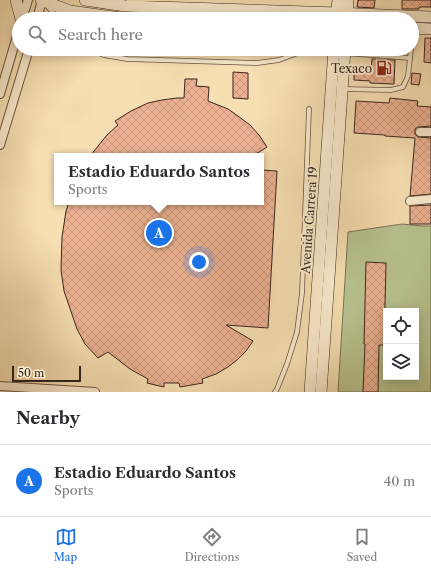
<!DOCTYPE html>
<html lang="en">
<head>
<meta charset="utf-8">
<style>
	body { margin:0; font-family:"Libre Caslon Text",serif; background:#f7f7f7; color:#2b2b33 }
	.controls { position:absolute; right:12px; bottom:12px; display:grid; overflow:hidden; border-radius:0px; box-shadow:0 2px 10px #0003 }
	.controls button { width:36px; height:36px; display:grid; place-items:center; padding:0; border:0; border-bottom:1px solid #e1e1e2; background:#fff; color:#2b2b33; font:20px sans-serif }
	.scale { position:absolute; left:12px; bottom:10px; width:69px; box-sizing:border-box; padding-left:4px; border:2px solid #3a251d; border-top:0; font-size:11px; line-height:14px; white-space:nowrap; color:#3a251d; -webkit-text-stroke:3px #f9eacd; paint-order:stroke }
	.you { position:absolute; left:199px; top:262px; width:14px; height:14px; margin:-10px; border:3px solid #fff; border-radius:50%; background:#1a73e8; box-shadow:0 0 0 6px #1a73e833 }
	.badge { display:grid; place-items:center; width:26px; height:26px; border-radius:50%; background:#1a73e8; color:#fff; font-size:13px; font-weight:700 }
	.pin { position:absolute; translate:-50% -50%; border:2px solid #fff; box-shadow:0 1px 4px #0006 }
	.popup { position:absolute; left:54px; top:153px; width:210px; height:52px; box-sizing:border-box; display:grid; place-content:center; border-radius:0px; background:#fff; filter:drop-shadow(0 1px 3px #0005); font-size:13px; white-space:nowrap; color:#7c7c81 }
	.popup b { font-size:15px; color:#2b2b33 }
	.popup::after { content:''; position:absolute; left:50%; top:100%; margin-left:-8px; border:8px solid transparent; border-top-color:#fff }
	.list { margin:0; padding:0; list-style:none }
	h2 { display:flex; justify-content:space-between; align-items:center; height:52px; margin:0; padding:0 16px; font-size:17px }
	h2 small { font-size:13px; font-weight:400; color:#7c7c81 }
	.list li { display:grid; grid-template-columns:26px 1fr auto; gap:12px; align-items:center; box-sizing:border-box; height:72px; padding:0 16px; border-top:1px solid #e1e1e2 }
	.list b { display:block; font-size:15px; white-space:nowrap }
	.list p { margin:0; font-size:13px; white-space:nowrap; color:#7c7c81 }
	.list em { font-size:13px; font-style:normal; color:#7c7c81 }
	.icon { flex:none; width:22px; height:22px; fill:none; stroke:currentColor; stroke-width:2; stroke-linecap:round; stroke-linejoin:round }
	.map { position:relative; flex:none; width:431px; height:392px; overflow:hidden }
	.search { position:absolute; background:#fff; box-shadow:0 2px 10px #0003; left:12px; right:12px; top:12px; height:44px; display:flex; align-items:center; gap:10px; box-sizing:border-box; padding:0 14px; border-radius:22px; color:#7c7c81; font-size:15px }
	.sheet { height:124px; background:#fff }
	nav { display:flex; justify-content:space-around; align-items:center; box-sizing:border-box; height:56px; border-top:1px solid #e1e1e2; background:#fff; font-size:11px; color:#7c7c81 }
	nav a { display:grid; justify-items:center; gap:2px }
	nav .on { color:#1a73e8 }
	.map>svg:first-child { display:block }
	.green { fill:#b8c38f; stroke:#797456; fill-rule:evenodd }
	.building { fill:url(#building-cross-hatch); stroke:#3a251d }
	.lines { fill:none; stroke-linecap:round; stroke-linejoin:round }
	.service-casing { stroke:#695442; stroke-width:5.5 }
	.minor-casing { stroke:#695442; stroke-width:10 }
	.secondary-casing { stroke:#3a251d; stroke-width:12 }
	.service { stroke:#f9eacd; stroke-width:4 }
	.minor { stroke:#f9eacd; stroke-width:8 }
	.secondary { stroke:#f9eacd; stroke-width:11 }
	.labels { text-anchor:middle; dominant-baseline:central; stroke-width:4; stroke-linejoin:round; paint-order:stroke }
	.poi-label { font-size:12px; fill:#3a251d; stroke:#f9eacd; text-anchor:end }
	.street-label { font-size:12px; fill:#3a251d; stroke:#f9eacd }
</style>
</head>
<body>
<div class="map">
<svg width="431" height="392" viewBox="0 0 431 392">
	<defs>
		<pattern id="building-cross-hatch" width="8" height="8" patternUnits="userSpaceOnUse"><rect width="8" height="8" fill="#ecb192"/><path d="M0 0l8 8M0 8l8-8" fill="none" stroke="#cb987d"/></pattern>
	</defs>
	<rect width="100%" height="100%" fill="#f6dfb2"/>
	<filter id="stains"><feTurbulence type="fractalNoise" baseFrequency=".005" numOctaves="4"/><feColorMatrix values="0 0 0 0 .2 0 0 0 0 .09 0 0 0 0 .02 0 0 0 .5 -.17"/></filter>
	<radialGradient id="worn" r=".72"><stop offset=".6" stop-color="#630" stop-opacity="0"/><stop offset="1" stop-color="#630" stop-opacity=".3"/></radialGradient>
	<!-- green -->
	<path class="green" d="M402,224l20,2h9v166h-93l10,-160zM386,311h30v66h-30z"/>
	<!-- building -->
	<g class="building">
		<path d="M358,0h17l-1,8 -17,-1z"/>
		<path d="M402,0h29v7h-12v2h-17z"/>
		<path d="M425,38h6v25l-7,-1z"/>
		<path d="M372,59l23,1 -1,24 -24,-1v-2l-16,-1v-10h17z"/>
		<path d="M233,72l15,1v26l-15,-1z"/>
		<path d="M412,73l9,1 -2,11 -8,-1z"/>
		<path d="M185,79h12l-1,7 13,1 -1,14 20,8 10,7 12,9 9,10 8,12 -14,9h-163l17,-21 11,-10 -3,-4 16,-10 17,-8 14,-3 15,-2h7z"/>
		<path d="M390,98l28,3 -1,5 14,1v19l-13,1 -3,2v5l3,3 13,1v56l-21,2 5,-58 -30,-2v-1l-31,-2 2,-32 33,2z"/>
		<path d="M261,170l16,1 -9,157 -42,-3 27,16 -7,10 -9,9 -9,7 -12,7 -14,5 1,4 -23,4 -1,-4h-15v4l-17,-4 1,-4 -18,-10 -22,-17 -10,6 -13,-14 -8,-15 -13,-38 -3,-21 1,-33 4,-26 3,-9h192z"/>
		<path d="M431,205v19h-21v-18z"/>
		<path d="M366,262l20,1 -2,82h-5l-1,47h-15l2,-48h-1z"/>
	</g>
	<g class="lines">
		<!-- service casing -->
		<g class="service-casing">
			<g id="service">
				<path d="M47,6l12,13"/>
				<path d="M412,44l2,-15"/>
				<path d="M87,49l17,6 23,4 130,4 22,-3 16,-6 7,-5"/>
				<path d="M345,53l65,5"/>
				<path d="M343,89l48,1 12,-3 5,-11 3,-27"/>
				<path d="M275,392l2,-3 10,-25 10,-32 5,-39 7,-184"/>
			</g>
		</g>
		<!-- minor casing -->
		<g class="minor-casing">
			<g id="minor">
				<path d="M22,19l6,-19"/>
				<path d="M37,19l5,-19"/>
				<path d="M0,94l19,-65"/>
				<path d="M420,132h11"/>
				<path d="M0,145l29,-96"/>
				<path d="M410,201l21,-2"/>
				<path d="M0,386l95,6"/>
			</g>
		</g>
		<!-- secondary casing -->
		<g class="secondary-casing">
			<g id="secondary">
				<path d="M16,0l5,19"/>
				<path d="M41,0l29,11 57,8"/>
				<path d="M85,0l41,6 211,7 94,4"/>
				<path d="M336,19l2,-19"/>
				<path d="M347,19l1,-19"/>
				<path d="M412,28l19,1"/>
				<path d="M310,392l24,-343"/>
				<path d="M321,392l24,-343"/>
			</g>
		</g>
		<!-- service -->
		<use href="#service" class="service"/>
		<!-- minor -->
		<use href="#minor" class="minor"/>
		<!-- secondary -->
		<use href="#secondary" class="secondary"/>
	</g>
	<!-- icons -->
	<defs>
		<g id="fuel-bare" transform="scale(1.2)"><path d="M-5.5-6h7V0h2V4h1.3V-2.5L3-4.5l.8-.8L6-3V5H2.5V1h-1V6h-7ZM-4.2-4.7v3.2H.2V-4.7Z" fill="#8f2418" stroke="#f9eacd" stroke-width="2.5" paint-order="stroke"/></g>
	</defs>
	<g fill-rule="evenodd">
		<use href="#fuel-bare" x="384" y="68"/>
	</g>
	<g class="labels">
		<!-- poi labels -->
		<g class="poi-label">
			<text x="372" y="68">Texaco</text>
		</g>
		<!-- street labels -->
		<g class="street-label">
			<text transform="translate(309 220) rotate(-86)">Avenida Carrera 19</text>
		</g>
	</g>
	<rect width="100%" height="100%" filter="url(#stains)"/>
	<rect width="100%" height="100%" fill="url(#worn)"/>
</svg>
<div class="controls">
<button><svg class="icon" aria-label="locate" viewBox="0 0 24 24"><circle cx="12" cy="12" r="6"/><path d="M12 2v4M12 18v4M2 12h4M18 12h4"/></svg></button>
<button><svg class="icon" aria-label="layers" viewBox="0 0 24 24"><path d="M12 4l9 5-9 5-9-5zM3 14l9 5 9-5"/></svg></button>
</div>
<div class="scale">50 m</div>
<div class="you"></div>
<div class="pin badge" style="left:159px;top:233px">A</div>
<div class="popup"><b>Estadio Eduardo Santos</b>Sports</div>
<div class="search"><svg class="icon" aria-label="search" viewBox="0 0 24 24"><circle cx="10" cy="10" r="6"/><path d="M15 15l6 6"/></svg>Search here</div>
</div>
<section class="sheet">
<h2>Nearby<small></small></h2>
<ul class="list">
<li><span class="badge">A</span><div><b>Estadio Eduardo Santos</b><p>Sports</p></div><em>40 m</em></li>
</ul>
</section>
<nav>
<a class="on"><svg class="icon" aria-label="map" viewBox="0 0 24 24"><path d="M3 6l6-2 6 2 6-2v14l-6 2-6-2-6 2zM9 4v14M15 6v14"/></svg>Map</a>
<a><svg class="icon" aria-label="directions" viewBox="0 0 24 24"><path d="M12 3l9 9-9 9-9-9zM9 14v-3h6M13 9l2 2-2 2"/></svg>Directions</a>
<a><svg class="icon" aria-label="saved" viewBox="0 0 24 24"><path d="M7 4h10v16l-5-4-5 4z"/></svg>Saved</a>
</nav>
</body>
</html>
